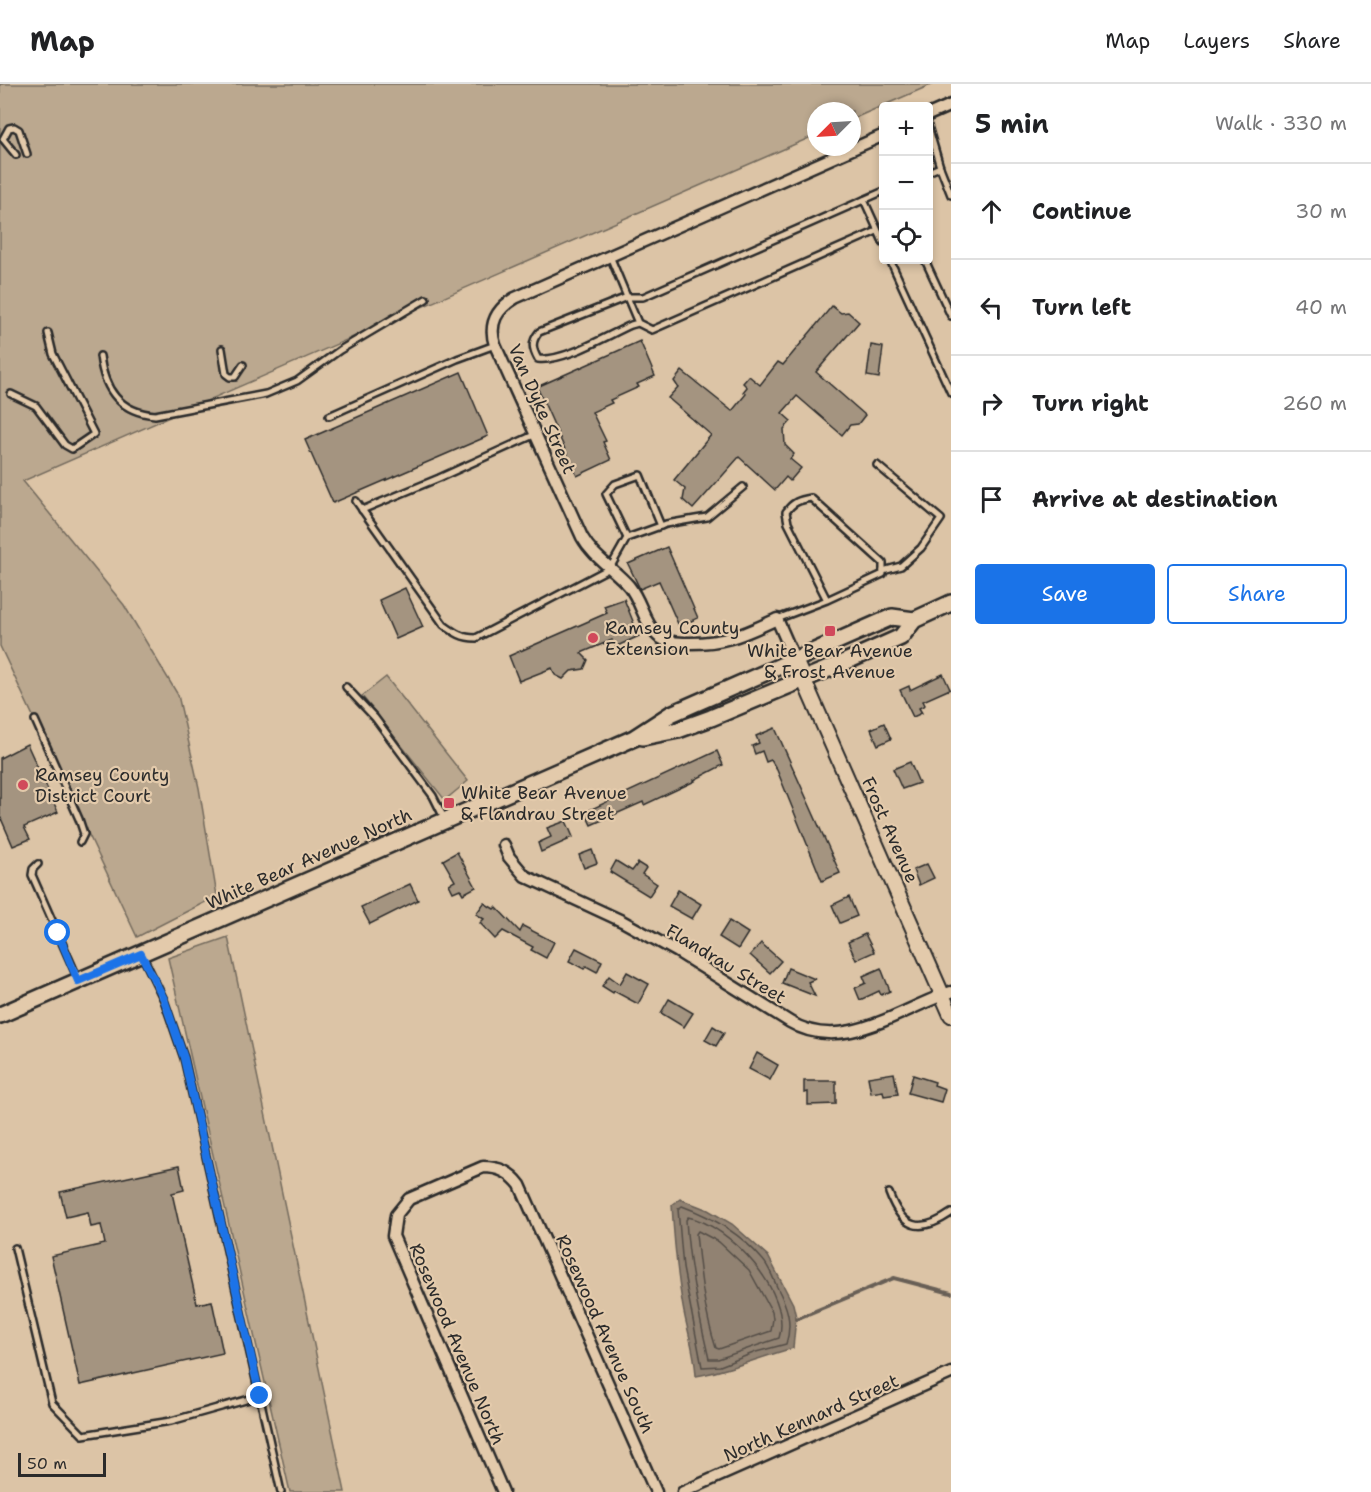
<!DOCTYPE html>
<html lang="en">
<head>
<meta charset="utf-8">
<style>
	body { margin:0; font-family:"Shantell Sans",sans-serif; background:#f2f2f2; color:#202124 }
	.controls { position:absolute; right:18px; top:18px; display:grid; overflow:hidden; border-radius:6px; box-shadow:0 3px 9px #0003 }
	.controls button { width:54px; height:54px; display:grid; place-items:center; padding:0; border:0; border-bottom:2px solid #e0e0e0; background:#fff; color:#202124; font:30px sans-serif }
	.compass { position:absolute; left:807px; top:18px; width:54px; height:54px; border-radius:50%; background:#fff; box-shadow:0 3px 9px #0003; rotate:246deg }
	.scale { position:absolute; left:18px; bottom:15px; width:88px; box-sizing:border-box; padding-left:6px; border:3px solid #2b2b2b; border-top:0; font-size:16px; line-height:21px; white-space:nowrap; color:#2b2b2b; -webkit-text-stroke:4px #e3caab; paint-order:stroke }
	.stop { position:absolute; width:18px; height:18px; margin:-14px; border:4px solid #1a73e8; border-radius:50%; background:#fff }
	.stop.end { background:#1a73e8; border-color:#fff; box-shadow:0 2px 6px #0008 }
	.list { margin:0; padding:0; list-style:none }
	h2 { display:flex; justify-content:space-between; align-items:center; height:78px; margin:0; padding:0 24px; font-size:26px }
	h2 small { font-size:20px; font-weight:400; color:#757577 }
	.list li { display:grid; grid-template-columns:39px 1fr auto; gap:18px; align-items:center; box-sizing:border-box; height:96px; padding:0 24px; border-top:2px solid #e0e0e0 }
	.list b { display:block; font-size:22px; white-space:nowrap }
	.list em { font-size:20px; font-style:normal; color:#757577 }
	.actions { display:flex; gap:12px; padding:18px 24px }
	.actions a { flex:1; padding:14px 0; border:2px solid #1a73e8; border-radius:6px; text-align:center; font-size:21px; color:#1a73e8 }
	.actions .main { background:#1a73e8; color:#fff }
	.icon { flex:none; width:33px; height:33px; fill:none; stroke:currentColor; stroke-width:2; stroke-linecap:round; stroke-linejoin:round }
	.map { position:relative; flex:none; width:951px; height:1408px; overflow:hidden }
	header { display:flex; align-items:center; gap:36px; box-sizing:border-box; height:84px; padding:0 30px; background:#fff; border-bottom:2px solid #e0e0e0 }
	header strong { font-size:28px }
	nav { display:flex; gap:33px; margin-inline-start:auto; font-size:21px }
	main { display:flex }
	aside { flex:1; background:#fff }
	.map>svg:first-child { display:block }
	.green { fill:#bba88f; stroke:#736a5d; stroke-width:1.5 }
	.water { fill:#918272; stroke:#685f56; stroke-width:1.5 }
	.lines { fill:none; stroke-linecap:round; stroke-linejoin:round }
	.shore { stroke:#544e47; stroke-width:1.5 }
	.stream { stroke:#685f56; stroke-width:4 }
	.building { fill:#a49480; stroke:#2b2b2b; stroke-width:1.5 }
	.service-casing { stroke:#2b2b2b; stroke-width:10 }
	.minor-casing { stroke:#2b2b2b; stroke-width:15 }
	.tertiary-casing { stroke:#2b2b2b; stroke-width:18 }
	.secondary-casing { stroke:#2b2b2b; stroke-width:20 }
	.service { stroke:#e3caab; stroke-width:5 }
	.minor { stroke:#e3caab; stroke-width:10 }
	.tertiary { stroke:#e3caab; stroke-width:14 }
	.secondary { stroke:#e3caab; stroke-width:15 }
	.route { stroke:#1a73e8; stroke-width:8 }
	.poi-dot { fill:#d1495b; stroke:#e3caab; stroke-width:2 }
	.labels { text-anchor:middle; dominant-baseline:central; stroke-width:4.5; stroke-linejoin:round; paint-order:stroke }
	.street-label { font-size:18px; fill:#2b2b2b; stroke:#e3caab }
	.poi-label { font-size:18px; fill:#2b2b2b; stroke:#e3caab; text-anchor:start }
</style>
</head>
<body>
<header>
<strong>Map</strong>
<nav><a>Map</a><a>Layers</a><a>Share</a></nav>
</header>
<main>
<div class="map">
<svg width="951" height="1408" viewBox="0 0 951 1408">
	<rect width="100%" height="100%" fill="#dcc4a6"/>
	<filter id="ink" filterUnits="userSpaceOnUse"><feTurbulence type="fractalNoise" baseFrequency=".0167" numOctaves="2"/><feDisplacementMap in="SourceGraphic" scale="12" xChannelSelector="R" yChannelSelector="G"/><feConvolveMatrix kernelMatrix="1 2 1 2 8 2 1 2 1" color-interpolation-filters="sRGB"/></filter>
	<g filter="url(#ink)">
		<!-- green -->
		<g class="green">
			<path d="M0,0h933l-81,35v-8h-36v24l-793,346 101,124 54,90 21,93 18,108 -80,41 -137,-291z"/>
			<path d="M386,593l82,104 -23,19 -83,-104z"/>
			<path d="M228,853l117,555h-55l-122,-534z"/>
		</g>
		<!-- water -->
		<path class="water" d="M680,1115l28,11 24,14 36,32 25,48 3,13 -3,31c-33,9 -64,23 -97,28 -1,-24 -9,-46 -13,-69 -6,-34 -9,-68 -11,-102z"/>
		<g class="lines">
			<!-- shore -->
			<g class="shore">
				<path d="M682,1122c30,11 59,28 80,53 7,7 11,19 15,28 10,19 16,35 9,57l-30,8 -36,14 -18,1 -19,-99 -5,-59z"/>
				<path d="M688,1133c42,8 105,77 91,121l-61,21h-9c-11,-46 -20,-92 -23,-139z"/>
				<path d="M698,1147l21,11 30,28 23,42 1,7 -2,12 -52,18 -3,-1c-12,-37 -16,-76 -20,-114z"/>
			</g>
			<!-- stream -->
			<path class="stream" d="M796,1235l98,-41 57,15"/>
		</g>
		<!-- building -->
		<g class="building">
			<path d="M832,222l9,7 7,-1 11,10 -43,50 49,43 -7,9 -8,1 -8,10 -45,-39 -15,17 9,8 -7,8 1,16 9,9 -4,5 11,9 -11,13 -4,-4 -11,13 -36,-33 -46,52 -10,-9 2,-11 -11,-9 37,-45 -43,-37 10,-11 -4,-6 8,-10 50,40 14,-17 -3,-2 4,-5 -4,-4 6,-7 11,9 18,-23 5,3z"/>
			<path d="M640,257l15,35 -18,8 2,3 -29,13 2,3 -20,9 14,29 -3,1 8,18 -34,16 -40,-89z"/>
			<path d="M871,261l12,2 -4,31 -12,-2z"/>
			<path d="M461,288l27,64 -155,67 -28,-63z"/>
			<path d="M667,463l31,71 -19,8 -20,-45 -19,8 -12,-25z"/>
			<path d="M405,504l18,39 -27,12 -17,-39z"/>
			<path d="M624,515l15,37 -24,11 -3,-7 -31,13 7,7 -4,9 -13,2 -8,8 -8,-4 -3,-7 -33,13 -10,-25 98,-43 -3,-7z"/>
			<path d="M943,590l7,15 -27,12 2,4 -6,3 3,5 -9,4 -13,-27 9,-4 1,4z"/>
			<path d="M884,639l7,16 -13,6 -7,-16z"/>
			<path d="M775,644l65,145 -18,8 -45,-111 -6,-10 -5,2 -4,-11 -7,3 -3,-8 7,-3 -3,-7z"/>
			<path d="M27,660l31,68 -34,15 6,12 -17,7 -13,-30v-58z"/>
			<path d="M717,667l6,14 -29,15 1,1 -51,24 -1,-3 -52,23 -6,-13z"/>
			<path d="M910,678l9,21 -17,6 -9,-20z"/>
			<path d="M566,737l7,16 -6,2 1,1 -27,12 -3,-9 13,-6 -4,-9z"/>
			<path d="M592,766l5,13 -13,5 -5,-13z"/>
			<path d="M457,768l19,35 -13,7 -3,-5 -7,3 -4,-8 6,-3 -12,-21z"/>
			<path d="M616,777l16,10 6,-8 8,5 -4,6 15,10 -8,12 -39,-24z"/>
			<path d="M927,780l7,14 -15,7 -6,-15z"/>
			<path d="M410,800l8,16 -48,24 -9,-17z"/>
			<path d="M678,806l23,14 -9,15 -23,-13z"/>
			<path d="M849,813l8,19 -17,7 -8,-18z"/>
			<path d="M484,819l10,6 2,-2 24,25 3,-6 31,16 -8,16 -15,-8 2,-3 -30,-16 -8,8 -15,-16 4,-4 -8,-5z"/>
			<path d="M729,837l19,12 -10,16 -19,-12z"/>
			<path d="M865,850l9,18 -18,8 -8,-18z"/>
			<path d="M761,859l20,18 -11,12 -20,-18z"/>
			<path d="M576,864l26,13 -5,11 -11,-6 -2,3 -15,-8z"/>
			<path d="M788,884l27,11 -7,3 7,14 -33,-13z"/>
			<path d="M881,884l9,23 -9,4 -2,-4 -19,9 -5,-12 11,-5 -3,-7z"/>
			<path d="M627,888l22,12 -11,20 -24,-13 -1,2 -11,-7 7,-10 11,8z"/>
			<path d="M669,915l24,14 -9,14 -23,-14z"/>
			<path d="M713,942l11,7 -8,13 -11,-6z"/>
			<path d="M757,969l21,12 -8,15 -21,-11z"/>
			<path d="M894,989l4,21 -14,2 -1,-5 -12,2 -3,-16z"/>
			<path d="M913,991l22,7 -1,3 11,4 -4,13 -33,-9z"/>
			<path d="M804,997h32v23l-28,1v-13l-4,1z"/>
			<path d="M179,1082l5,24 -12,3 25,111 15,-3 11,52 -143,32 -29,-129 54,-12 -4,-19 -10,2 -3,-15 -22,5 -6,-25z"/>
		</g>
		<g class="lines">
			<!-- service casing -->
			<g class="service-casing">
				<g id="service">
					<path d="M928,42l12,41 11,28"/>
					<path d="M16,71l-13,-16 6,-11 5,-1 5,3 8,24"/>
					<path d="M928,88l12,-5"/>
					<path d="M864,116l20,44"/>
					<path d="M610,172l17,41h16l241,-106"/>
					<path d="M890,176l61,133"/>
					<path d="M925,176l26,56"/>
					<path d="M638,239l-11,-26 -88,35c-8,10 -7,16 -1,27 26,3 68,-23 93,-34l7,-2 14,7 225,-99"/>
					<path d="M222,265l4,25 4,3h5l8,-12"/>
					<path d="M100,272c4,33 19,56 55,59l111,-21 31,-13 43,-31 86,-51"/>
					<path d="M11,310l25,12 29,39 7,4 22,-15 -41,-80 -5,-21"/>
					<path d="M329,332l128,-57 38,-14"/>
					<path d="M877,381l64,54 -20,29 -20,18 -18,5"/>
					<path d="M356,417l88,124c11,8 18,13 32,13l134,-70 17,-30 39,-14 41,-7 36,-30"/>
					<path d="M362,426l77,-32 97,-44"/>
					<path d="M627,454l-21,-44 9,-10 25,-9 21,51"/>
					<path d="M777,535l50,-19 56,-26v-11l-72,-65c-12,2 -18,4 -25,14l2,11 39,77"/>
					<path d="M346,603l29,31 58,78 12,24"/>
					<path d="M35,636l44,99 5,15 -4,8"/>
					<path d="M38,780l-5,5 -1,6 46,104"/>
					<path d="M142,871l22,45 20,58 97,434"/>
					<path d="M889,1109c13,35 30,42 62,20"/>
					<path d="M15,1164l37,155 31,32 88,-14 89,-25"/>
				</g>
			</g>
			<!-- minor casing -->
			<g class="minor-casing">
				<g id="minor">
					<path d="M928,31l23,-10"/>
					<path d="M795,576l-18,-41c-35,16 -52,25 -92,24 -11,-1 -21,0 -29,-9 -13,-14 -15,-33 -27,-48 -15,-17 -36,-29 -47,-49l-87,-192c-7,-22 2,-36 20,-47l369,-163"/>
					<path d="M504,761l5,12 16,19 97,45 56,31 112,70c53,32 110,-13 161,-30"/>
					<path d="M503,1408l-110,-256 3,-21 13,-16 74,-32c16,0 27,5 37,18l136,307"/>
					<path d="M683,1408l268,-119"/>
				</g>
			</g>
			<!-- tertiary casing -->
			<g class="tertiary-casing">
				<path id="tertiary" d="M795,576l156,355"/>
			</g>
			<!-- secondary casing -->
			<g class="secondary-casing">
				<g id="secondary">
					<path d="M643,653l35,-7 33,-12 134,-56 56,-25 13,-17 37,-17"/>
					<path d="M0,931l634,-277 37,-24 221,-97 22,3"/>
				</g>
			</g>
			<!-- service -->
			<use href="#service" class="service"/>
			<!-- minor -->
			<use href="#minor" class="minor"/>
			<!-- tertiary -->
			<use href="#tertiary" class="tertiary"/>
			<!-- secondary -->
			<use href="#secondary" class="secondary"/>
		</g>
	</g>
	<g class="lines" filter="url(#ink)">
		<!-- route -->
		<path class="route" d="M58,849l20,48 63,-27 23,45 20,59 76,338"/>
	</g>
	<!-- markers -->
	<g class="poi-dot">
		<rect x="824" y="541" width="12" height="12" rx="3"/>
		<circle cx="593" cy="554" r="6"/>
		<circle cx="23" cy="701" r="6"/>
		<rect x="443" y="713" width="12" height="12" rx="3"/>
	</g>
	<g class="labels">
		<!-- street labels -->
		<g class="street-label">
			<text transform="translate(542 325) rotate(66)">Van Dyke Street</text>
			<text transform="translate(890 746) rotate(66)">Frost Avenue</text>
			<text transform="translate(309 775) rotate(-24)">White Bear Avenue North</text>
			<text transform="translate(726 880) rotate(31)">Flandrau Street</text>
			<text transform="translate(605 1250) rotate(66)">Rosewood Avenue South</text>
			<text transform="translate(457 1260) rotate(67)">Rosewood Avenue North</text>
			<text transform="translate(811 1334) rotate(-24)">North Kennard Street</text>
		</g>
		<!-- poi labels -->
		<g class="poi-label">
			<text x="605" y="544">Ramsey County<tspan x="605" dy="21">Extension</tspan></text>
			<text x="830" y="567" text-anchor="middle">White Bear Avenue<tspan x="830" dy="21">&amp; Frost Avenue</tspan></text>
			<text x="35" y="691">Ramsey County<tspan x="35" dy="21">District Court</tspan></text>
			<text x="461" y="709">White Bear Avenue<tspan x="461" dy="21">&amp; Flandrau Street</tspan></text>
		</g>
	</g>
</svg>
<div class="controls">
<button>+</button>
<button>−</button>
<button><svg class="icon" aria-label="locate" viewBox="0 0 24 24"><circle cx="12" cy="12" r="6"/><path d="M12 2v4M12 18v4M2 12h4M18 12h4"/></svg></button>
</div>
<svg class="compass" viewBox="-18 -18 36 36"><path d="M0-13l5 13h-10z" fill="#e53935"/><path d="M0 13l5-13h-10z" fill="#757577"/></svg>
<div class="scale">50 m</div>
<div class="stop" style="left:58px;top:849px"></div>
<div class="stop end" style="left:260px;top:1312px"></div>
</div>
<aside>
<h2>5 min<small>Walk · 330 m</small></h2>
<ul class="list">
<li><svg class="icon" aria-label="ahead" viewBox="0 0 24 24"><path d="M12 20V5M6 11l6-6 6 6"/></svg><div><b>Continue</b></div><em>30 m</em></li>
<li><svg class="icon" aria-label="left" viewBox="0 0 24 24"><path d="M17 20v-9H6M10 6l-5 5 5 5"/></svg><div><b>Turn left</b></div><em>40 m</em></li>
<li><svg class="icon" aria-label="right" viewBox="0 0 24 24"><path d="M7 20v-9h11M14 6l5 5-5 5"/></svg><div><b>Turn right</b></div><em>260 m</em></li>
<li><svg class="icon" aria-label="arrive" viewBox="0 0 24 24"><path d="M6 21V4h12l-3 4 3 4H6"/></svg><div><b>Arrive at destination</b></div></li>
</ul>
<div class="actions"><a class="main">Save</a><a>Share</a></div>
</aside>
</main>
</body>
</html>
